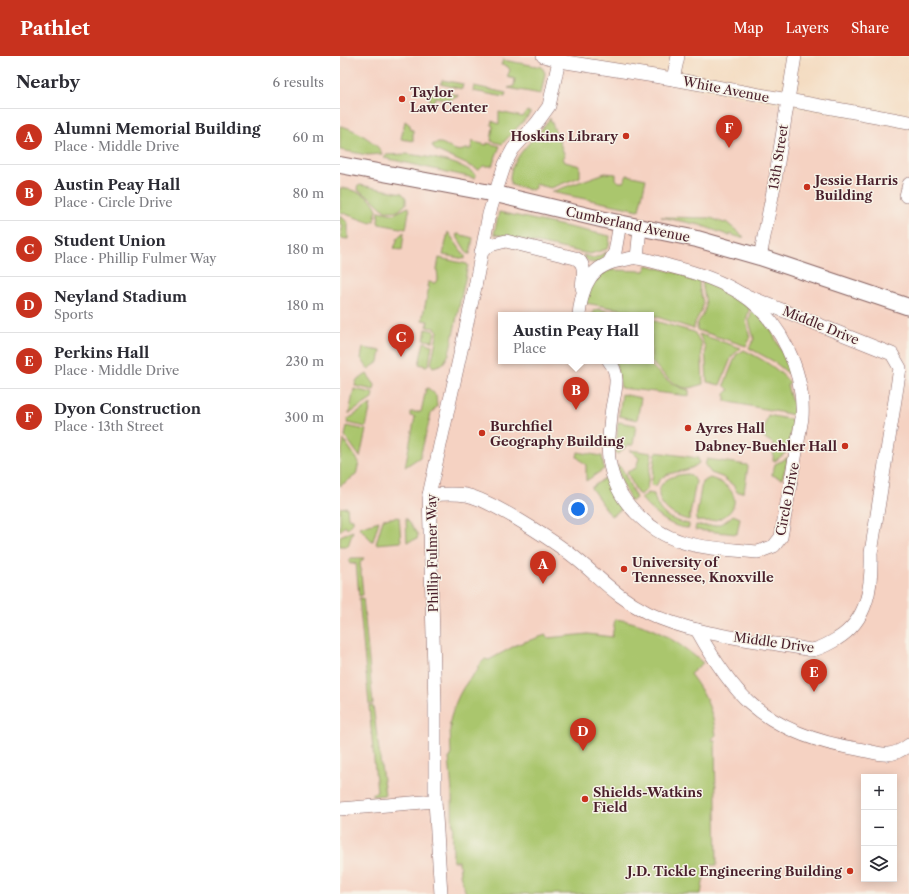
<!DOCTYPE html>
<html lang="en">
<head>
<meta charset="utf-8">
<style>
	body { margin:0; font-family:"Libre Caslon Text",serif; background:#f2f2f3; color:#2b2b33 }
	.controls { position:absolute; right:12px; bottom:12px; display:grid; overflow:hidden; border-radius:0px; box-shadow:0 2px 10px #0003 }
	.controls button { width:36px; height:36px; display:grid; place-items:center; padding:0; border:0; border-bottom:1px solid #e1e1e2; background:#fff; color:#2b2b33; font:20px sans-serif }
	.you { position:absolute; left:238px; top:453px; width:14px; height:14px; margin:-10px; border:3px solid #fff; border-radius:50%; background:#1a73e8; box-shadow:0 0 0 6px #1a73e833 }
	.badge { display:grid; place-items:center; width:26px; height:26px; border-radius:50%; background:#c8321e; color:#fff; font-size:13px; font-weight:700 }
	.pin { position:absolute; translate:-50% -33px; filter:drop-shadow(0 1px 2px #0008) }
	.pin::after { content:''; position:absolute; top:21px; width:14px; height:12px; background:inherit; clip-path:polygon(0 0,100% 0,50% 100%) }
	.popup { position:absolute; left:158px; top:256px; width:156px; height:52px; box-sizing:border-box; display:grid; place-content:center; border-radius:0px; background:#fff; filter:drop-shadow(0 1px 3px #0005); font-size:13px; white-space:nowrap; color:#7c7c81 }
	.popup b { font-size:15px; color:#2b2b33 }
	.popup::after { content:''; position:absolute; left:50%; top:100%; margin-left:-8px; border:8px solid transparent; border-top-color:#fff }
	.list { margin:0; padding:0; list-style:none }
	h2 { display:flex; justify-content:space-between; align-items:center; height:52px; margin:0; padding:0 16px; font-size:17px }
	h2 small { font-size:13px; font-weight:400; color:#7c7c81 }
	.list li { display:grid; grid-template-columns:26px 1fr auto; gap:12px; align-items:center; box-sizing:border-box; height:56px; padding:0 16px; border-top:1px solid #e1e1e2 }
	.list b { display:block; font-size:15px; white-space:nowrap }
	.list p { margin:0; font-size:13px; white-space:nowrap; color:#7c7c81 }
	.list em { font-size:13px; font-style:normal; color:#7c7c81 }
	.icon { flex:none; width:22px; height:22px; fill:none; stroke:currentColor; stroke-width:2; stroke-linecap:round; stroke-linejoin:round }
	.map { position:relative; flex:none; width:569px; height:838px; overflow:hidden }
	header { display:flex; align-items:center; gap:24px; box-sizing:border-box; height:56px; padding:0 20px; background:#c8321e; color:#fff }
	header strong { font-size:19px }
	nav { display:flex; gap:22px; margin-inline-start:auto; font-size:14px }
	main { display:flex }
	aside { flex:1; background:#fff }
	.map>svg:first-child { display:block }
	.built { fill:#f5d2c2; fill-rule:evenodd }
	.green { fill:#aac66d; stroke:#7a724c }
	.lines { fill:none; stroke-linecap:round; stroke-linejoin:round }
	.minor-casing { stroke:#866160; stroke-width:14 }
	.major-casing { stroke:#866160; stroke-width:18 }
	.minor { stroke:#fff; stroke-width:13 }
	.major { stroke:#fff; stroke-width:16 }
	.poi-dot { fill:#c8321e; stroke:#f7f3e8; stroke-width:1.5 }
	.labels { text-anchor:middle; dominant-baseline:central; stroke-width:3; stroke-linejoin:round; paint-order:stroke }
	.street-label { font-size:13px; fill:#4a1f2b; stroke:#f7f3e8 }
	.poi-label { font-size:13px; font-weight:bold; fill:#4a1f2b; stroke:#f7f3e8; text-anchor:start }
</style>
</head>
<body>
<header>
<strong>Pathlet</strong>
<nav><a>Map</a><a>Layers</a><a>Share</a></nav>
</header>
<main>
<aside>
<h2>Nearby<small>6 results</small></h2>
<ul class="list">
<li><span class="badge">A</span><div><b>Alumni Memorial Building</b><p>Place · Middle Drive</p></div><em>60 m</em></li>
<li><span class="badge">B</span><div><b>Austin Peay Hall</b><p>Place · Circle Drive</p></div><em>80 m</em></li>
<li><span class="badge">C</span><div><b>Student Union</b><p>Place · Phillip Fulmer Way</p></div><em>180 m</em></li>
<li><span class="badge">D</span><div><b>Neyland Stadium</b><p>Sports</p></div><em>180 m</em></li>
<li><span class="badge">E</span><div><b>Perkins Hall</b><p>Place · Middle Drive</p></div><em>230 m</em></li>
<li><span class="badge">F</span><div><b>Dyon Construction</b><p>Place · 13th Street</p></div><em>300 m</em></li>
</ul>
</aside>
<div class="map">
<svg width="569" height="838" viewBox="0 0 569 838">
	<rect width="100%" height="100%" fill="#f7f3e8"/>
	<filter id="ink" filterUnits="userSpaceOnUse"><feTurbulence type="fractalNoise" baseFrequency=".025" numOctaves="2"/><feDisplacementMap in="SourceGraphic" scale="8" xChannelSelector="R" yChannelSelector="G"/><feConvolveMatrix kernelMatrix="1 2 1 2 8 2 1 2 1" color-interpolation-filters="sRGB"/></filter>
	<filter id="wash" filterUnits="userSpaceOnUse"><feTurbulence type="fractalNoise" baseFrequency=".012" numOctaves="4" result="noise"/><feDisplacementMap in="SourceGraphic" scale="16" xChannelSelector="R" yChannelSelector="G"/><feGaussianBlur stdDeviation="0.9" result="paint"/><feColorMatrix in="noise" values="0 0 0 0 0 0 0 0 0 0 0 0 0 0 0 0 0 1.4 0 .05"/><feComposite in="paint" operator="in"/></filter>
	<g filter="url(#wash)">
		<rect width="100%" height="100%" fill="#f4dcc1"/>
		<!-- built -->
		<path class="built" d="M0,0h196l7,4 366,69v765h-569zM161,259h150v46h-150zM524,721h30v102h-30z"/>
		<!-- green -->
		<g class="green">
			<path d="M163,4l39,7 3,6 -4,21 -33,-6 6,-2 1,-7 -8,-2 3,-7 -3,-4 -6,-1z"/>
			<path d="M102,24l21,4 -1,5 -21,-5z"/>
			<path d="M134,30l32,7 -1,4 -32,-6z"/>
			<path d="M104,36l14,3 -1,2h-4l-2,3 -16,-3 -2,8 -3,-1v-10z"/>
			<path d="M187,55l4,2 -29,31 -11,-3 2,-15 -2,-1 1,-4 7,3v-12l24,5z"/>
			<path d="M210,62l15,38 -2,2 2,4 15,4v11l-29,11 -16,-4 1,3 -4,3 -21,-5c-7,-24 27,-48 39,-67z"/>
			<path d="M65,65l5,4 1,5h2v11l-12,-2z"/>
			<path d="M0,70c11,1 39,17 42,28l-15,1 -27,-5z"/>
			<path d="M133,84l1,2 13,3v-2l13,3 -8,20h-9l-4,4 -44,-20 -3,-5c12,-6 14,3 24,5 6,2 9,-2 15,-1z"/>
			<path d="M66,98c17,2 60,8 70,22l-2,2 -90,-20 2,-3z"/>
			<path d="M265,117l11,1v5l3,3h5l3,-7 19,4 -7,31 -88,-18z"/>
			<path d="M20,129l42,8 4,5v6l-8,7h-13l-14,-13 -13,-8 -1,-3z"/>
			<path d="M0,132c12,1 33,7 37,22l-3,11 -3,2 -31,-11z"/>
			<path d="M68,151l2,4h-1l-3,18 -27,-5 -1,-2 1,-11 15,3z"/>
			<path d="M159,156l111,24 -1,9 -2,4 -17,5 -96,-20z"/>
			<path d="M0,159l8,8v16l-8,-1 3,-13 -3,-1z"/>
			<path d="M321,161l50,1 13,5 2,-1 18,15h-6l-8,-3v2l-30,-11z"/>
			<path d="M64,176l-2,18 -8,-1 4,-12z"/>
			<path d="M108,176l17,24v3l-22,-4z"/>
			<path d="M118,178l15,4 -3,16h-2l-12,-19z"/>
			<path d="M267,196l-6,10c-8,2 -13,1 -18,-7l11,3z"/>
			<path d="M99,202l28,6 1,1 -19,89 -6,10 -10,3 -2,-3 7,-33 -3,-3 -8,-1 1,-6 -6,-1 7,-33h-2l1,-5 7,1 3,-5 -1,-8z"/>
			<path d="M307,209l53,14c-3,10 3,17 3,26 -1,9 -9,14 -9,24l-43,-14 -66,-12 10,-28 16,-5 34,1z"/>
			<path d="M363,224l9,4 38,22 -4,15 4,18 -4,7 -49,-16c-1,-9 6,-13 8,-21 3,-10 -4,-18 -2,-29z"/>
			<path d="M258,253l31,6h-37l2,-5z"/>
			<path d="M412,253l18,19 22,44 -3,2 -16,-13 -24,-13 5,-9 -5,-18z"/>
			<path d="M311,264l43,12 7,11 2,41c-4,1 -10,4 -15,4 -12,1 -30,-19 -37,-27z"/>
			<path d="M86,273l9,2 -2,10 -9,-1z"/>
			<path d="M359,278l42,14 -9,8 -12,29 -13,-3 -2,-35z"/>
			<path d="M84,286l8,3 -3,19 -3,2 -7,-2z"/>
			<path d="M23,292l18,3 -2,11 -11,7 -7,-11z"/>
			<path d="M404,294c18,9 34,18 47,34l-4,1 4,15 5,-1 -2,16 -69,-14v-7l4,-4 -5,-5 12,-30z"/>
			<path d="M275,305h32c12,13 24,25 42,29v6l-68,-8z"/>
			<path d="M27,318l8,11 -1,5 -19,-4 1,-5z"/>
			<path d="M88,332l8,7 1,11 -6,8 -11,43 -15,10 10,-50 -5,-1v-4h11l5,-23z"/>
			<path d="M14,333l19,4 -1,6 -23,15z"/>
			<path d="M282,338l19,4 -4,22 -18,-4z"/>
			<path d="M31,348l-5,23 -19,-4 1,-4z"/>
			<path d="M428,359l25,5 -5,31 -13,10 -2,-1 1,-16 -13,-8z"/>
			<path d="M278,366l18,3 -3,20h-5l-10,9 -2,-1z"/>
			<path d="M7,370l19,4 -6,27 -15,-21z"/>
			<path d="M4,384l15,22 -3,13 -16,11v-27z"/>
			<path d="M290,394l22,3 -5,36 -6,6 -4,-2 -10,-21 9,-4 3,-10z"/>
			<path d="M238,396l24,4 2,13 -18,12v-16l-9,-8z"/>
			<path d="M316,396l42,6 1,5c-16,14 -33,3 -43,23l-5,-1z"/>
			<path d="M449,401l-7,22 -10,-4 3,-11z"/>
			<path d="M367,403l40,6 1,2 -4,25h-7l-4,-7 -11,-8 -11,-4 -6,-8z"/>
			<path d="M277,408l5,5 14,29 -5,4 -11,-24z"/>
			<path d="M349,418l7,7 -7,39c-37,-8 -43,-45 0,-46z"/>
			<path d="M266,421l16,32 -11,7 -20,-28z"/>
			<path d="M370,422c40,12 27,47 -13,43l-1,-2 6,-37z"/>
			<path d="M308,437l6,1c4,20 15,26 35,30v4c-20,0 -36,-16 -48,-30z"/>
			<path d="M7,451l1,11 5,1v3l-6,7 -2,-3 -5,5v-23z"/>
			<path d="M393,459l7,3 -3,16 -42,-4 1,-5c17,2 26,1 37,-10z"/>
			<path d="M59,461l2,25 -25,2 7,-25z"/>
			<path d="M66,462l12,17 -1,4 -10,3z"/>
			<path d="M39,465l-6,20h-1l-13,-14z"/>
			<path d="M13,475l-5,15h-8v-10z"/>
			<path d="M11,502h13l-4,5 3,32 -4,1 -3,-33 -6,1 -1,-4z"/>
			<path d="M19,542h4l10,106h-4z"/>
			<path d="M275,563c34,4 63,22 88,44l-13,11c15,19 23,37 26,61l-5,5h4l2,125 -11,1 -5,28h-235l-6,-20 -1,-13h-6l-1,-69 -3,-34 2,-1 -1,-30 2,-1 -3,-1c5,-22 13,-41 30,-56l-2,-2 8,-8 4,1 29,-16 28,-9 1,3 41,-4 24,3z"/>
			<path d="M29,650h4l12,89 -13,1 1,-3 4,-1z"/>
		</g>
	</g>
	<g filter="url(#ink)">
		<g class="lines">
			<!-- minor casing -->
			<g class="minor-casing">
				<g id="minor">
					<path d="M203,0l23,6 107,17 236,43"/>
					<path d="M333,23l5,-23"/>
					<path d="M566,140l3,-12"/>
					<path d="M141,196l9,-7 16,-4 69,17c12,5 8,19 7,30"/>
					<path d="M420,201l15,-76 20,-125"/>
					<path d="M297,202l3,-30"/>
					<path d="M270,205l5,-9 5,-29"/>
					<path d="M239,259c3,-30 12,-51 44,-55 5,-1 10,-3 15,-2 12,2 24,6 35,9 24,6 46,13 67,26 40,25 65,79 62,125l-21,119 -7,9 -16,6c-50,-5 -87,-2 -123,-40 -15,-15 -23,-32 -26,-53 -2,-13 1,-30 2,-43 1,-18 12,-39 -2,-55"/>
					<path d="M89,439c12,-1 25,-2 37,0 25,5 81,42 103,58 29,22 45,43 79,60 47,23 112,27 163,37 10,-1 17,-6 26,-11 31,-19 35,-52 34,-86l29,-185 -8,-14 -150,-60"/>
					<path d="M357,574c14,25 31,53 53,73 29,26 70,40 108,46 21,4 31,11 51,-4"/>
					<path d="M0,753l95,-8"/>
					<path d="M101,838l-6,-93v-96l-6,-210 46,-208 14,-73 10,-32 6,-18 8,-15 23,-25 13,-18 11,-50"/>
				</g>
			</g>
			<!-- major casing -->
			<g class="major-casing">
				<path id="major" d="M0,109l156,29 113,27 88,18 63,18 149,50"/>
			</g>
			<!-- minor -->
			<use href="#minor" class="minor"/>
			<!-- major -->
			<use href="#major" class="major"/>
		</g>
	</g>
	<!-- markers -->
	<g class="poi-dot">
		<circle cx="62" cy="43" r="4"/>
		<circle cx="286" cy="80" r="4"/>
		<circle cx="467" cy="131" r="4"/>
		<circle cx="348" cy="372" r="4"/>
		<circle cx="142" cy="377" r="4"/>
		<circle cx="505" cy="390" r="4"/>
		<circle cx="284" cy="513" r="4"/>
		<circle cx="245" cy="743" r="4"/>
		<circle cx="510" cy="815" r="4"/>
	</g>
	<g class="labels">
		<!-- street labels -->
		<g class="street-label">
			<text transform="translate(386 33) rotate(11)">White Avenue</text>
			<text transform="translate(438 101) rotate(-81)">13th Street</text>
			<text transform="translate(288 168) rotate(12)">Cumberland Avenue</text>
			<text transform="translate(481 269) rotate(22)">Middle Drive</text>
			<text transform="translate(447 443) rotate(-79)">Circle Drive</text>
			<text transform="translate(92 497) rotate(-91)">Phillip Fulmer Way</text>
			<text transform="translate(434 586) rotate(8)">Middle Drive</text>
		</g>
		<!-- poi labels -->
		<g class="poi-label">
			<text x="70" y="36">Taylor<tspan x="70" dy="15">Law Center</tspan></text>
			<text x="278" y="80" text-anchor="end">Hoskins Library</text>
			<text x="475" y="124">Jessie Harris<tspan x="475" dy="15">Building</tspan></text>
			<text x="150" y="370">Burchfiel<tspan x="150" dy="15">Geography Building</tspan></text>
			<text x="356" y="372">Ayres Hall</text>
			<text x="497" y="390" text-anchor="end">Dabney-Buehler Hall</text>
			<text x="292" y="506">University of<tspan x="292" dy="15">Tennessee, Knoxville</tspan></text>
			<text x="253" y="736">Shields-Watkins<tspan x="253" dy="15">Field</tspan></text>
			<text x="502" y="815" text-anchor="end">J.D. Tickle Engineering Building</text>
		</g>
	</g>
</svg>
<div class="controls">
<button>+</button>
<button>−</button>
<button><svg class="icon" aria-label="layers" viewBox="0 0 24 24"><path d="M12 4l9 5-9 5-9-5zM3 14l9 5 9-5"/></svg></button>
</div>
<div class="you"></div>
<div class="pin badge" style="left:203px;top:528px">A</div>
<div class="pin badge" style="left:236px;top:354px">B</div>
<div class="popup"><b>Austin Peay Hall</b>Place</div>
<div class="pin badge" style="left:61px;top:301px">C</div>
<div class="pin badge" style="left:243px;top:695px">D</div>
<div class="pin badge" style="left:474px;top:636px">E</div>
<div class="pin badge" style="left:389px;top:92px">F</div>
</div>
</main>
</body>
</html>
